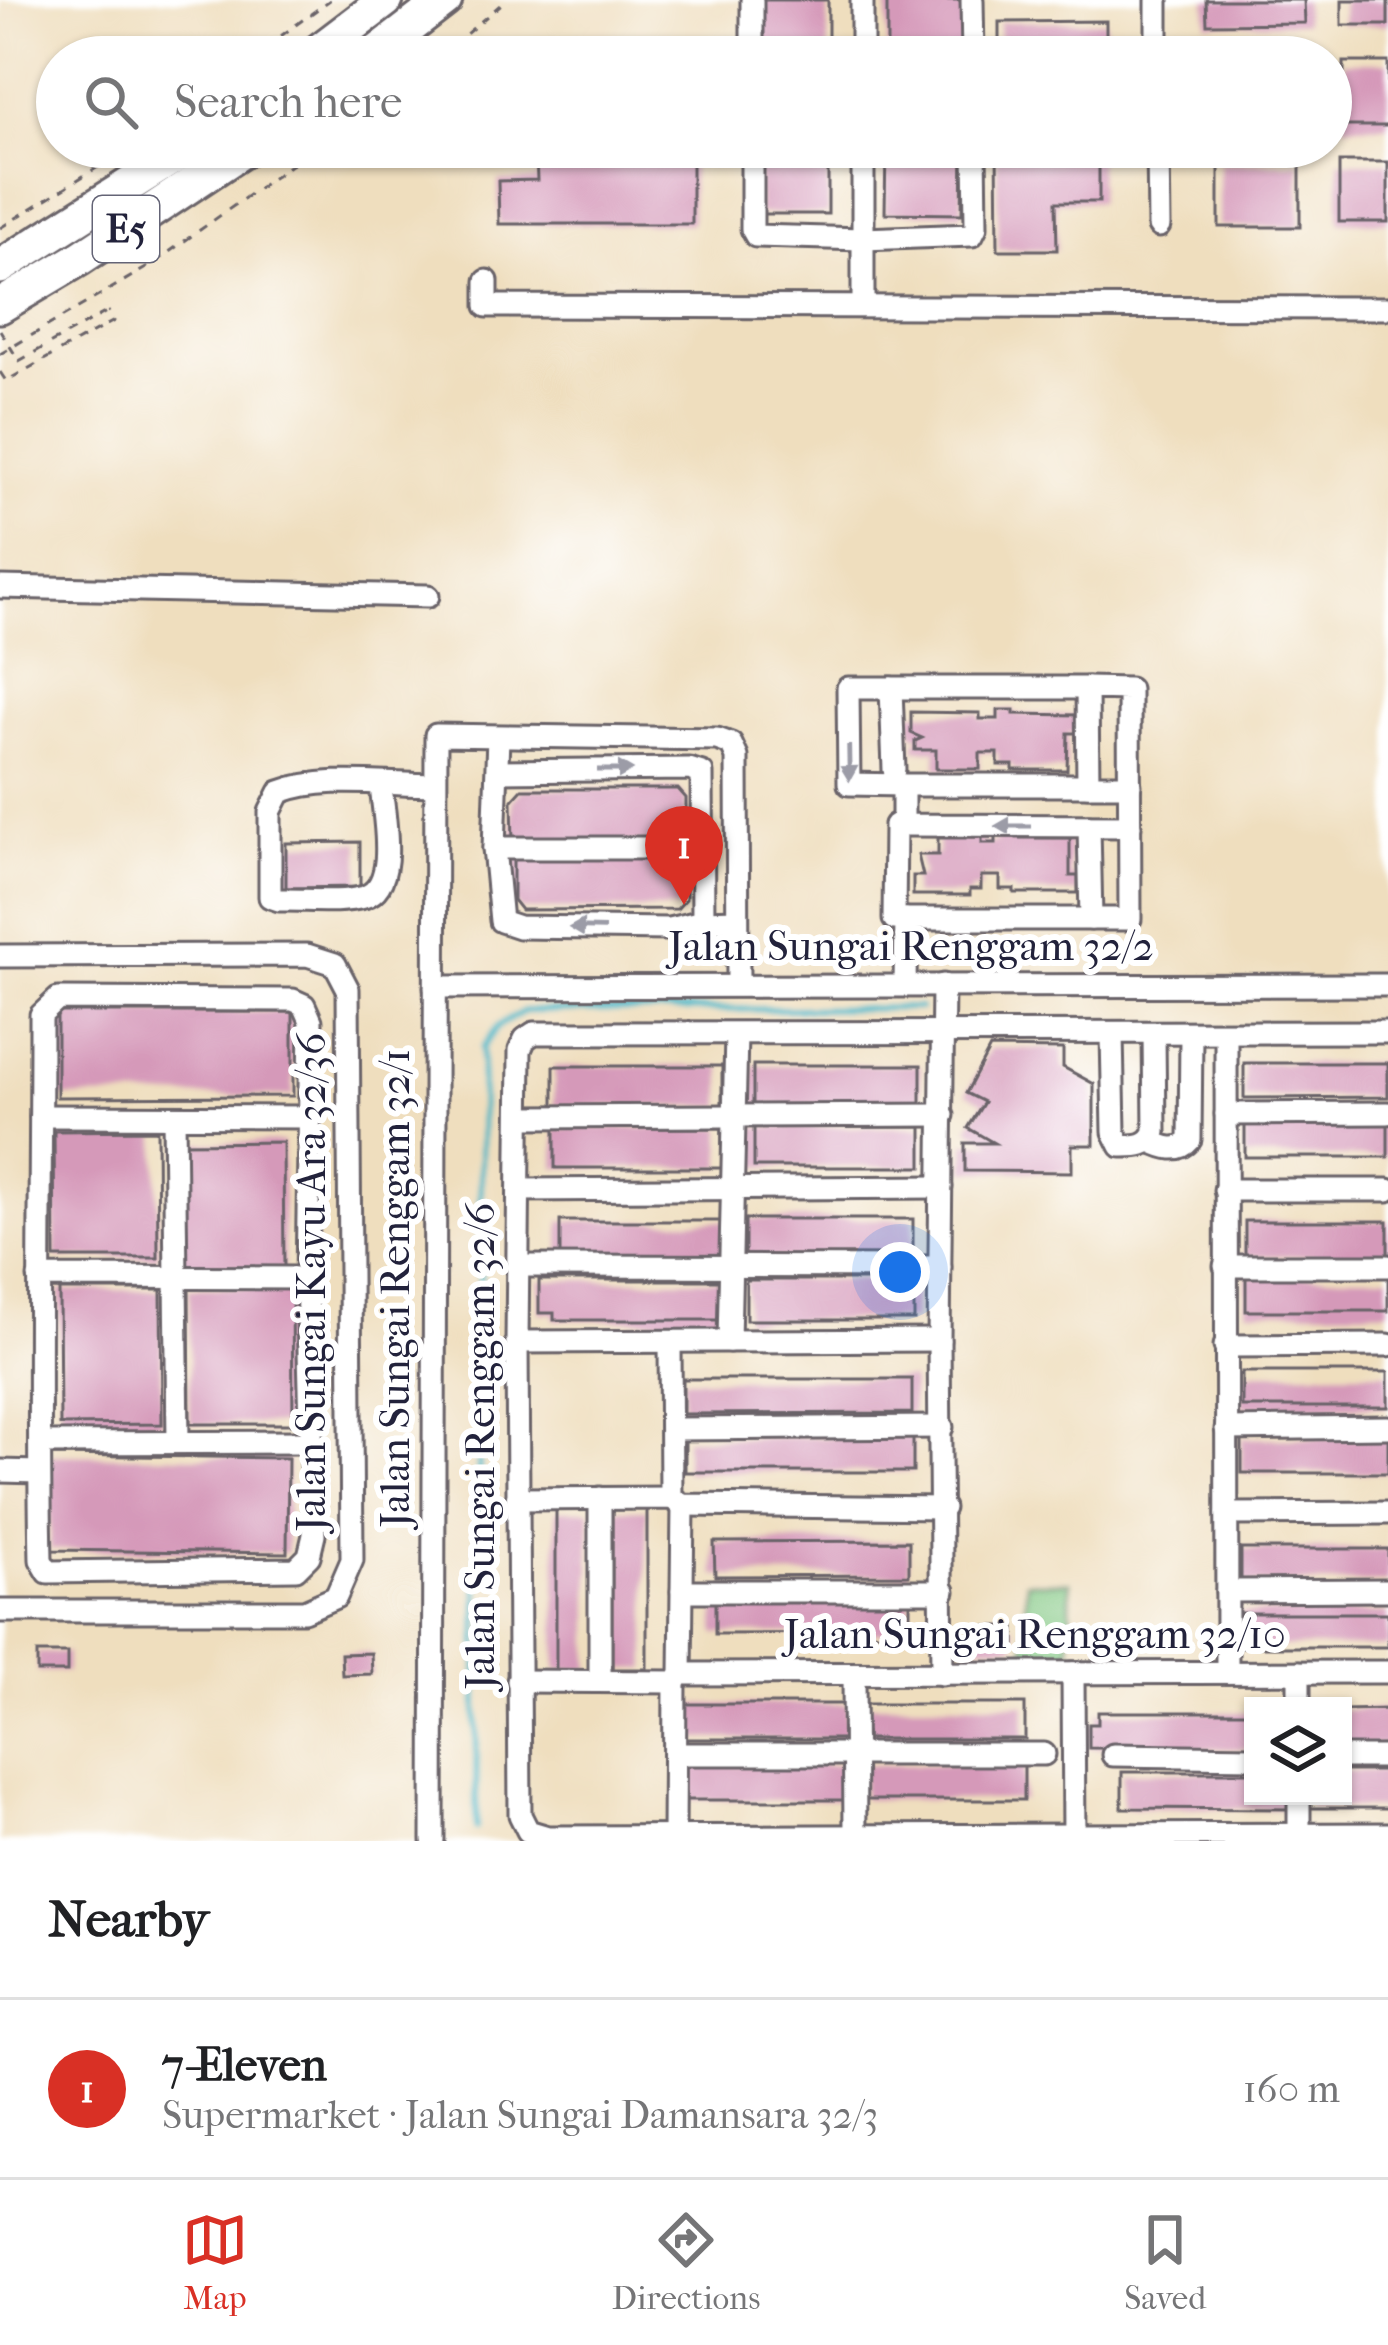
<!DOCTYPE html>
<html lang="en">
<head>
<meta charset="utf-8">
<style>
	body { margin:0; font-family:"IM FELL French Canon",serif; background:#f2f2f2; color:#202124 }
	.controls { position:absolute; right:36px; bottom:36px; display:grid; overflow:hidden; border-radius:0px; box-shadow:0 3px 9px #0004 }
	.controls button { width:108px; height:108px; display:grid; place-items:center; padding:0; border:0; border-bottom:3px solid #e0e0e0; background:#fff; color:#202124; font:60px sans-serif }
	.you { position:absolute; left:900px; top:1272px; width:42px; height:42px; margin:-30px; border:9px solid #fff; border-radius:50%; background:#1a73e8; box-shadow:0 0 0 18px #1a73e833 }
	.badge { display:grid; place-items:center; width:78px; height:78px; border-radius:50%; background:#d93025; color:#fff; font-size:39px; font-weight:700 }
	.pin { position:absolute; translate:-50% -99px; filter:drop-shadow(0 3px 6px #0008) }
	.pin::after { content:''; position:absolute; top:63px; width:42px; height:36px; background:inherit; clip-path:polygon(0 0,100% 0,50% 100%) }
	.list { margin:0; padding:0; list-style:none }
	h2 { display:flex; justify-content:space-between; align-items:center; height:156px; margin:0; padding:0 48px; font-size:51px }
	h2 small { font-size:39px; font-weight:400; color:#757577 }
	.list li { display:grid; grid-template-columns:78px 1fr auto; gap:36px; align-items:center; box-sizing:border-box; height:180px; padding:0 48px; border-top:3px solid #e0e0e0 }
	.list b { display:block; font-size:45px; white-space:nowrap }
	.list p { margin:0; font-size:39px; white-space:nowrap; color:#757577 }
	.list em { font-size:39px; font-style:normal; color:#757577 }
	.icon { flex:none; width:66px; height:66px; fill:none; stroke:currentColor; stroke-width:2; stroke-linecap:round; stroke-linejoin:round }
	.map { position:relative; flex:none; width:1388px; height:1841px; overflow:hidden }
	.search { position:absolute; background:#fff; box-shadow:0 3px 9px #0004; left:36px; right:36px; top:36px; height:132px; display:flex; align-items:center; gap:30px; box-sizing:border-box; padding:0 42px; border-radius:66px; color:#757577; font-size:45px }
	.sheet { height:336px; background:#fff }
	nav { display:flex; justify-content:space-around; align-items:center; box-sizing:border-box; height:168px; border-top:3px solid #e0e0e0; background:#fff; font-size:33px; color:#757577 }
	nav a { display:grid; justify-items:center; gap:6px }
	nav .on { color:#d93025 }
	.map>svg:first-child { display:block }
	.grass { fill:#82c782; stroke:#52745e; stroke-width:3 }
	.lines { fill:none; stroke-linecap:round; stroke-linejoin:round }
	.stream { stroke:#49b6c5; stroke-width:6 }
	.building { fill:#d599b9 }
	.minor-casing { stroke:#6a6469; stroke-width:27 }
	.highway-casing { stroke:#6a6469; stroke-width:39 }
	.path { stroke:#6a6469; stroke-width:3; stroke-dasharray:9 9; stroke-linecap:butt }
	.minor { stroke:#fff; stroke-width:21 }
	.highway { stroke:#fff; stroke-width:33 }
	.path-bridge { stroke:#6a6469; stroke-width:3; stroke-dasharray:9 9; stroke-linecap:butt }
	.oneway { fill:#9c9ca7 }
	.labels { text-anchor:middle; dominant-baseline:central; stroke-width:12; stroke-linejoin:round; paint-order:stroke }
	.shield { fill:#fff; stroke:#646476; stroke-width:3 }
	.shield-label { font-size:39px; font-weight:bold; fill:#22223b }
	.street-label { font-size:42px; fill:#22223b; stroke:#fff }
</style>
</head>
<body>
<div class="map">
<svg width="1388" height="1841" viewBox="0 0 1388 1841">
	<rect width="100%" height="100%" fill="#fff"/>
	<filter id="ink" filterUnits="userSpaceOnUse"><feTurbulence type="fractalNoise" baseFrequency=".00833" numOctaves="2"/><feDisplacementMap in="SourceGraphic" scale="24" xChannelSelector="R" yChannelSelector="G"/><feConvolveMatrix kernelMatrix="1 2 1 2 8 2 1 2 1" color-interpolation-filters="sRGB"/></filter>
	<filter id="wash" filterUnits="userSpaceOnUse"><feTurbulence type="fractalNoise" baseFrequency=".004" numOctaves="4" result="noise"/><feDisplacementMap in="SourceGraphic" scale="48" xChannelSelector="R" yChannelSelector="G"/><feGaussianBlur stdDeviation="2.7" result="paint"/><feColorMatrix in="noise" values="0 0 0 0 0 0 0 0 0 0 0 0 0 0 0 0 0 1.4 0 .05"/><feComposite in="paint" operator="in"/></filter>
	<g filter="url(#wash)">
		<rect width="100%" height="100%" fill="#efdebe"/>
		<!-- grass -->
		<path class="grass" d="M1026,1582h44v70h-45z"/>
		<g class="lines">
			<!-- stream -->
			<path class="stream" d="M476,1828l6,-780 16,-22 26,-15 395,-3"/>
		</g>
		<g id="blocks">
			<!-- building -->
			<g class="building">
				<rect x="758" y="0" width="70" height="57"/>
				<rect x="887" y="0" width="77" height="57"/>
				<path d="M1206,0h98l1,23 -98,1z"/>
				<rect x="1342" y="0" width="46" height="25"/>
				<path d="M1106,21v36h-107v-35z"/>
				<rect x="1344" y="62" width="44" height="64"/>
				<path d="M548,147h144v77h-193l-1,-43 39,-1 -1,-24z"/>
				<rect x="758" y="147" width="70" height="67"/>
				<path d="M886,147h77l-1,67 -77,-1z"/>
				<path d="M997,147h102v55h-43l1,48h-59z"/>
				<rect x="1339" y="162" width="49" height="60"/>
				<rect x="1219" y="163" width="81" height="64"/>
				<path d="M998,710h16v4l65,1v18h-11l-1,37h-54v-5h-15v-12h-18v16h-44v-19h-21v-9l7,-3 -11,-5v-21l69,1v6h18z"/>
				<path d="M522,789h156l8,9v45h-173l-1,-43z"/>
				<path d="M965,833h17v10h14v-10h21v5h53v38h8v17h-64v-4h-14v-13h-19v13h-11v6h-57v-19h10l-5,-21h20v-17h27z"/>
				<path d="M360,842v45l-74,1v-45z"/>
				<path d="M686,855v44l-9,10 -156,1 -8,-10v-44z"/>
				<path d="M57,1012h236v84l-236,1z"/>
				<path d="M990,1048l73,1v18l31,17v61h-22v27l-107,-1v-28h29l-26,-15 16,-26 -18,-9z"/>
				<path d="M1244,1063h144v34l-144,1z"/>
				<rect x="753" y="1065" width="168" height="40"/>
				<rect x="554" y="1066" width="168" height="40"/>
				<rect x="1245" y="1123" width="143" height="34"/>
				<rect x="754" y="1127" width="168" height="40"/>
				<rect x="555" y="1128" width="167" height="40"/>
				<path d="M157,1130l1,128h-103l-1,-127z"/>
				<path d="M283,1142l1,128 -103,1 -1,-128z"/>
				<rect x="745" y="1219" width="168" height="40"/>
				<rect x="560" y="1221" width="168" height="40"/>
				<rect x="1245" y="1221" width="143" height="35"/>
				<rect x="1246" y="1276" width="142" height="35"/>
				<path d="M539,1280h183v40h-168v-7h-15z"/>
				<rect x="746" y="1280" width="168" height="40"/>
				<path d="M189,1288h103l1,136h-103z"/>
				<path d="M59,1290h102l1,134 -102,1z"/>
				<rect x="1242" y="1372" width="146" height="35"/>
				<path d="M683,1379h229v34l-229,1z"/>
				<path d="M913,1437v35h-228v-34z"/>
				<rect x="1242" y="1438" width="146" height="35"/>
				<path d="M51,1455l237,3 -1,95 -237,-3z"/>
				<rect x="612" y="1509" width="35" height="160"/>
				<rect x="556" y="1510" width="34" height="160"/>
				<path d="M909,1541v34l-194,1 -1,-34z"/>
				<path d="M1241,1549h147v34l-147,1z"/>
				<path d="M910,1599v34l-195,1v-34z"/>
				<rect x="1241" y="1613" width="147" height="34"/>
				<rect x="970" y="1626" width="45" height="20"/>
				<rect x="37" y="1653" width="30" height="19"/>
				<path d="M371,1653l1,21 -30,1 -1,-21z"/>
				<rect x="686" y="1704" width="161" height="35"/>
				<rect x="864" y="1704" width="161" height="35"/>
				<path d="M1388,1709v36l-45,2v-37z"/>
				<path d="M1098,1712h155v37l-164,-1v-24h9z"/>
				<rect x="685" y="1765" width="161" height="35"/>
				<rect x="863" y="1765" width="161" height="35"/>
				<path d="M1343,1771h45v37h-79v-12h34z"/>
				<path d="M1122,1772h131v24h40v13l-171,-1z"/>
			</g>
		</g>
	</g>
	<g filter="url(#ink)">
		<use href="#blocks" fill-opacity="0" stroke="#6a6469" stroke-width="3"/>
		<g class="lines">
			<!-- minor casing -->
			<g class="minor-casing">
				<g id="minor">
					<path d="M752,0v57"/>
					<path d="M862,0v57"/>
					<path d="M972,0l1,57"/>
					<path d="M1157,0v57"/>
					<path d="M752,147v82l4,7 107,3 109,-4 4,-8 -1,-80"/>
					<path d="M863,147v159"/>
					<path d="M1158,147l1,79"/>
					<path d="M487,281v25l901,2"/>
					<path d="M0,587l428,9"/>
					<path d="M891,688h196"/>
					<path d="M498,737l-4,111 7,73 18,6 150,2 34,-8 34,-1"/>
					<path d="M894,770l-3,-82h-43l1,96 54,1"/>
					<path d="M498,771l191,-2 13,4 1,148"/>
					<path d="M381,785c2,29 19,101 -17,112 -25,7 -60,2 -85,3l-9,-3v-85l10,-20c45,-17 105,-7 154,-7"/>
					<path d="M1130,785h-227v40l227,1"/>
					<path d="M895,825l-1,94h236l-1,-230 -42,-1 1,97"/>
					<path d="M1089,826l2,93"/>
					<path d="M494,848h211"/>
					<path d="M0,956l307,-1 28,9 13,25 4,571 -16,37 -32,14h-304"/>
					<path d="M905,984l1,-65"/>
					<path d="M435,987l953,-2"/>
					<path d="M1388,1032l-854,1 -9,6 -5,11 -3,292 3,473 8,16 20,6 840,-3"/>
					<path d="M1112,1034l2,98 7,14c15,0 27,1 34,-14l-1,-98"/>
					<path d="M1226,1034l1,638"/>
					<path d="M1226,1114l162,-1"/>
					<path d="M41,1116l270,1"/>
					<path d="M174,1117l4,324"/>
					<path d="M521,1117l422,-2"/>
					<path d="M1151,1141c14,7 28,12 39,-1l1,-106"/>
					<path d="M519,1190l422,-3"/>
					<path d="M1225,1190h163"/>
					<path d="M517,1266l423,1"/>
					<path d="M1225,1266h163"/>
					<path d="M39,1277l268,1 7,257 -5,21 -13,13 -248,3 -7,-12c-4,-182 0,-363 0,-545l17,-16 235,1 11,5 7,16 -4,257"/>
					<path d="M729,1341l7,-307"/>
					<path d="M517,1342l422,-2"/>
					<path d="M670,1342l1,156"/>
					<path d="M1225,1346l163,-1"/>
					<path d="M672,1429l270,-2"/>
					<path d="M1226,1429l162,-2"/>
					<path d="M40,1443l271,-1"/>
					<path d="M0,1471l39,1"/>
					<path d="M600,1498v183"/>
					<path d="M517,1499l154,-1 12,7 260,3"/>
					<path d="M1227,1514l161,-1"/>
					<path d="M682,1591h262"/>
					<path d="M1227,1591l161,-1"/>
					<path d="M1299,1672v34"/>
					<path d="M1073,1673l1,168"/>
					<path d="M681,1674l2,-169"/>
					<path d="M854,1674l1,162"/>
					<path d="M942,1674l-3,-334 4,-355"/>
					<path d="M518,1681l157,1 6,-8 707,-2"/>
					<path d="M675,1754h369"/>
					<path d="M1113,1755l140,2"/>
					<path d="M1343,1757h45"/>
					<path d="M1299,1796v38"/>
					<path d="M674,1837l1,-155"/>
					<path d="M433,1841l3,-1106 281,4 14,5 6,13 1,227"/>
				</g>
			</g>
			<!-- highway casing -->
			<g class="highway-casing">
				<g id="highway">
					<path d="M311,57l75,-57"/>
					<path d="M371,57l74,-57"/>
					<path d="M0,267l189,-120"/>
					<path d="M0,306l79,-47 169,-112"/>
				</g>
			</g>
			<!-- path -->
			<g class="path">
				<path d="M252,57l78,-57"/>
				<path d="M439,57l67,-57"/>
				<path d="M0,228l130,-81"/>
				<path d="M0,354l151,-89 165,-118"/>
				<path d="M0,372l6,9 108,-60 -6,-10"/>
			</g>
			<!-- minor -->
			<use href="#minor" class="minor"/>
			<!-- highway -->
			<use href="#highway" class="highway"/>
			<!-- path-bridge -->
			<path class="path-bridge" d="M0,330l19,31 89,-50"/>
		</g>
		<!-- one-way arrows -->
		<defs><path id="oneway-solid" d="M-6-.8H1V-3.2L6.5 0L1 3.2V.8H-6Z" transform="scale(3)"/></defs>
		<g class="oneway">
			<use href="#oneway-solid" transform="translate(849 763) rotate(89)"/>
			<use href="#oneway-solid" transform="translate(615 770)"/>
			<use href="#oneway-solid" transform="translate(1013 826) rotate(-180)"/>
			<use href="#oneway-solid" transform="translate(587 928) rotate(-179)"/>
		</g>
	</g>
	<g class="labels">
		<!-- shield labels -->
		<rect class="shield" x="93" y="196" width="66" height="66" rx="9"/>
		<g class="shield-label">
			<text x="126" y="229">E5</text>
		</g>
		<!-- street labels -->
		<g class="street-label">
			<text x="911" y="946">Jalan Sungai Renggam 32/2</text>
			<text transform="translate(311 1282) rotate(-90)">Jalan Sungai Kayu Ara 32/36</text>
			<text transform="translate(395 1288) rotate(-90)">Jalan Sungai Renggam 32/1</text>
			<text transform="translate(480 1446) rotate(-90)">Jalan Sungai Renggam 32/6</text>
			<text x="1035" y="1634">Jalan Sungai Renggam 32/10</text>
		</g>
	</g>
</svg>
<div class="controls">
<button><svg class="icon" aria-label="layers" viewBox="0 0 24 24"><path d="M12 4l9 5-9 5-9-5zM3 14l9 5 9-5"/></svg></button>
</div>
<div class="you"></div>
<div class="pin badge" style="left:684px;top:905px">1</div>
<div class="search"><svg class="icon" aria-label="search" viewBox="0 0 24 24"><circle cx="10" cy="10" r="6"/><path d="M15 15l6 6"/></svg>Search here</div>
</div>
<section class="sheet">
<h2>Nearby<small></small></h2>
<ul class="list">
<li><span class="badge">1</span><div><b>7-Eleven</b><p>Supermarket · Jalan Sungai Damansara 32/3</p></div><em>160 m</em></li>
</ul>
</section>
<nav>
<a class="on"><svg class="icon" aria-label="map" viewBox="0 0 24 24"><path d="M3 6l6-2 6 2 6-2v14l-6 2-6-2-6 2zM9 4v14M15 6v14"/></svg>Map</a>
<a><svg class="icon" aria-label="directions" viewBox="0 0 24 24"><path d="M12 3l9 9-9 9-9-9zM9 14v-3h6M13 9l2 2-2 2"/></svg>Directions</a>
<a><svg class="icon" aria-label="saved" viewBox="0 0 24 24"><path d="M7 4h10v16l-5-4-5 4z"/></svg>Saved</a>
</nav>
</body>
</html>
